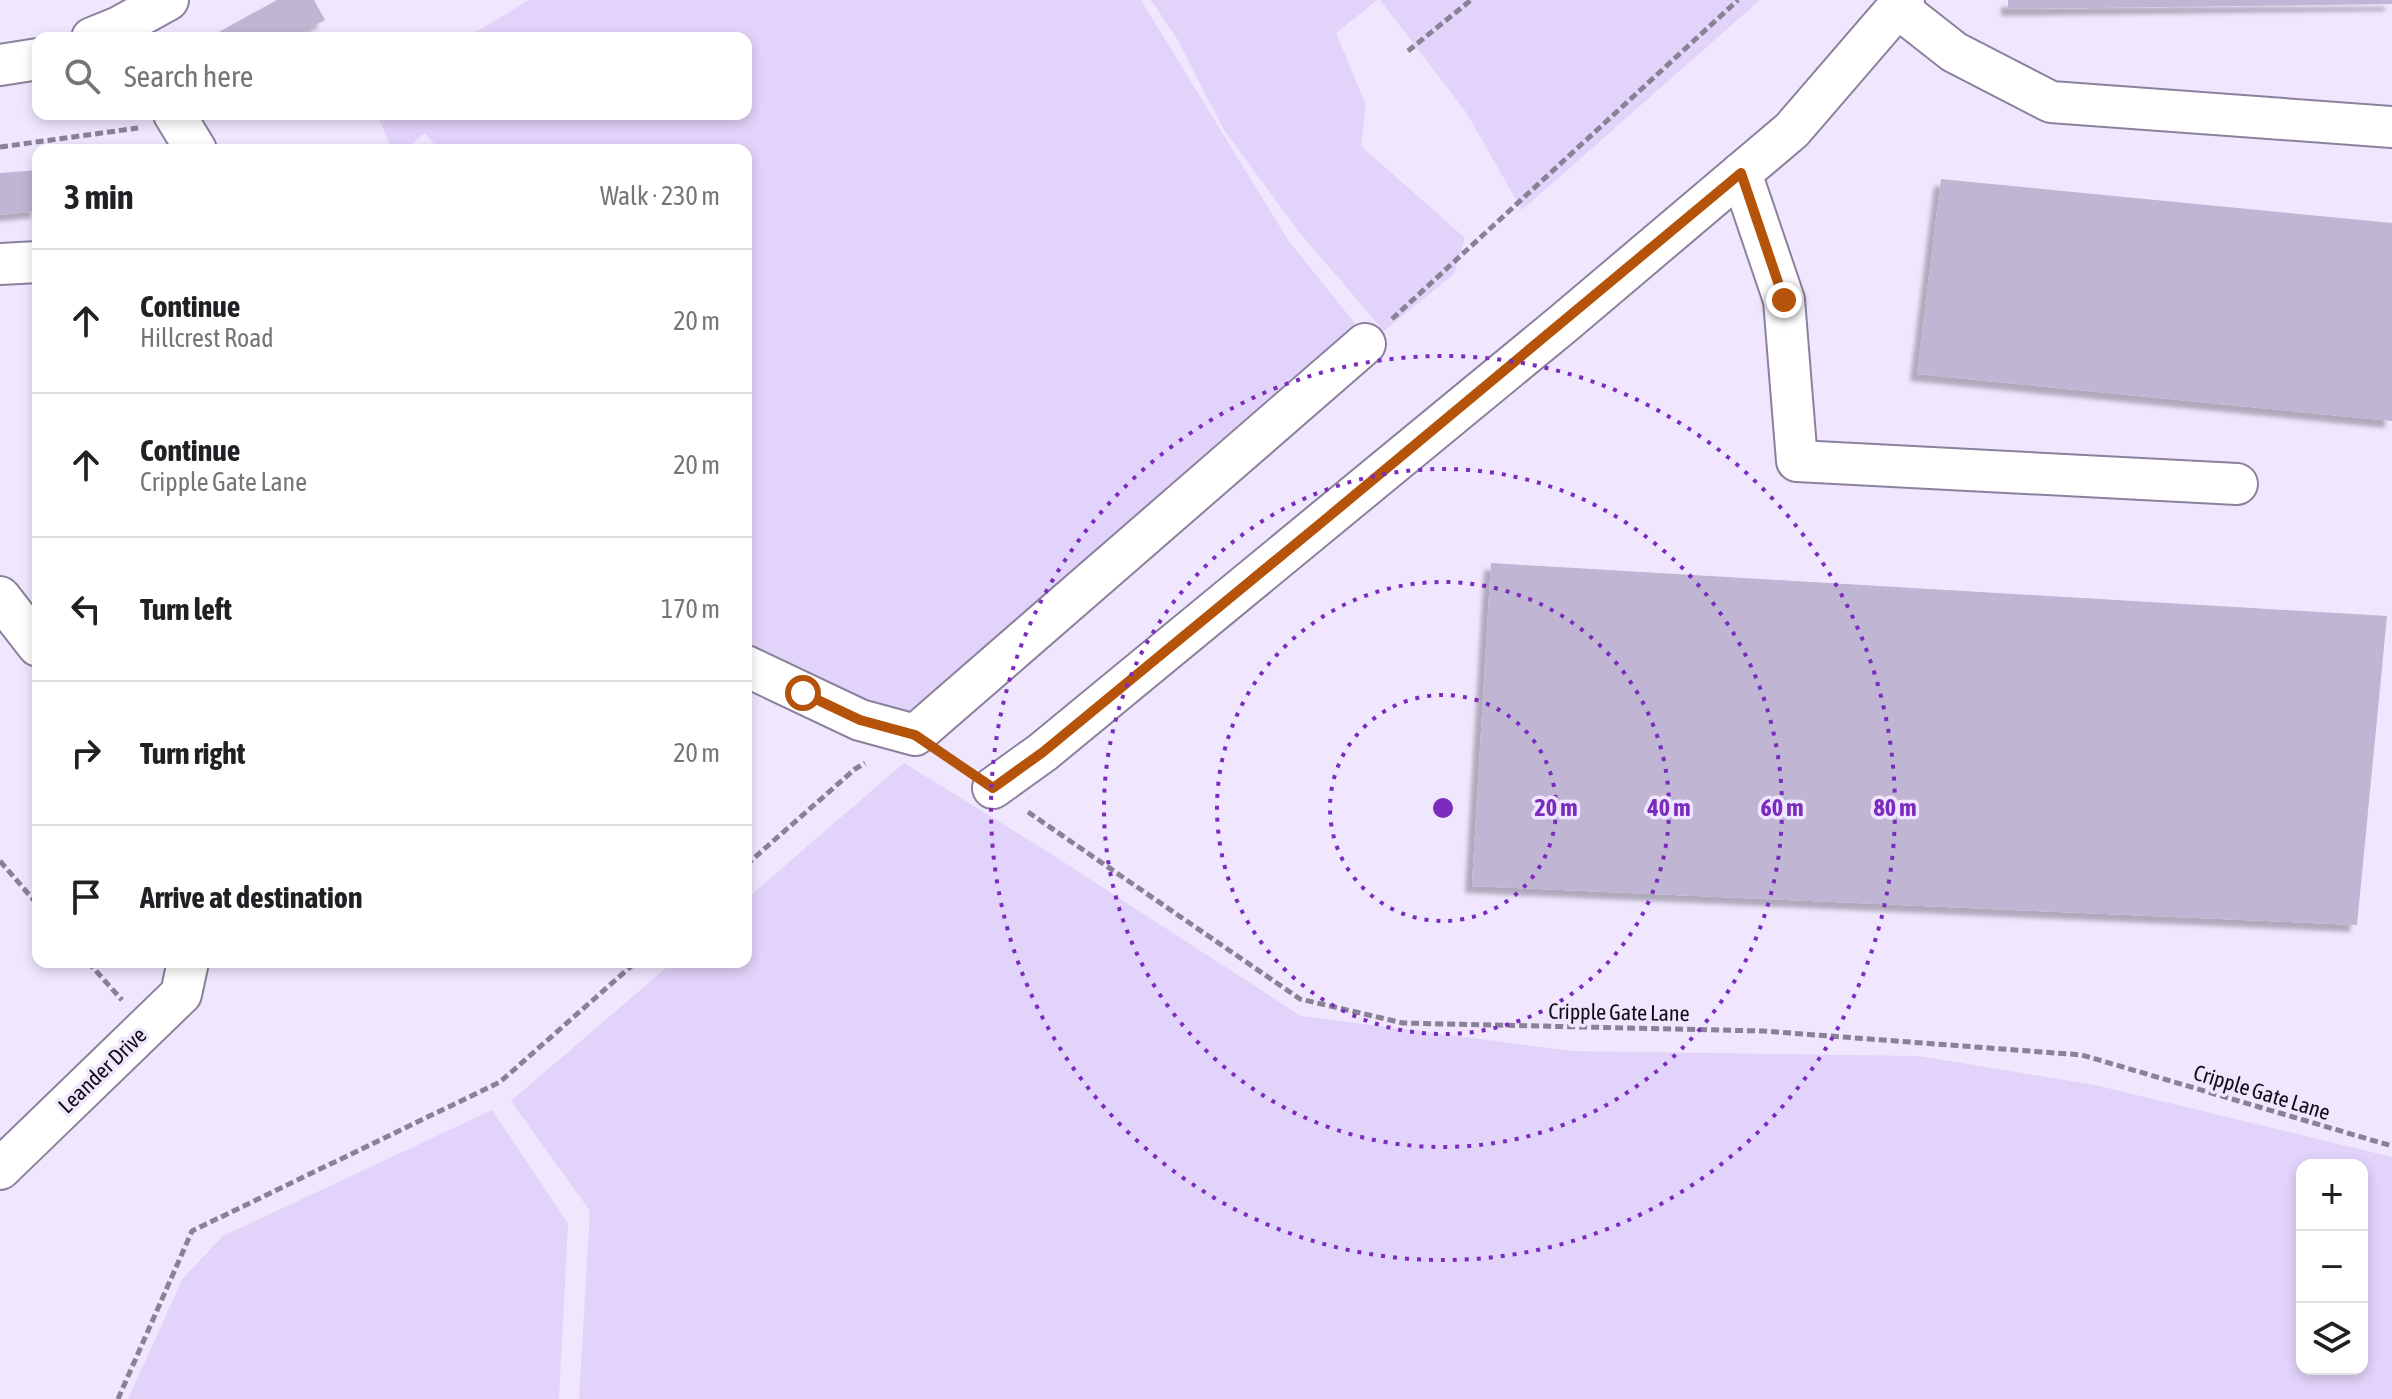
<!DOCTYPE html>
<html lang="en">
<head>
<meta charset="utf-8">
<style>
	body { margin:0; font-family:"Asap Condensed",sans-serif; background:#f6f6f6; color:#202124 }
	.controls { position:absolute; right:24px; bottom:24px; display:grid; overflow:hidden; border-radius:16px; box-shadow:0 4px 12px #0003 }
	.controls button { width:72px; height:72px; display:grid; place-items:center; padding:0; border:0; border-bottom:2px solid #e0e0e0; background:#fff; color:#202124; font:40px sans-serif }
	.stop { position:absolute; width:24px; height:24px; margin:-18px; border:6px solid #b45309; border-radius:50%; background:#fff }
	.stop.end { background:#b45309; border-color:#fff; box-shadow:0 2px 8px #0008 }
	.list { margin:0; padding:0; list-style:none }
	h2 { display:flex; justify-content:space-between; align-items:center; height:104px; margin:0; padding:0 32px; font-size:34px }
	h2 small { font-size:26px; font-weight:400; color:#757577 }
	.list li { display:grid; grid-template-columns:52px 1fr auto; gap:24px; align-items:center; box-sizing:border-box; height:144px; padding:0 32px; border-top:2px solid #e0e0e0 }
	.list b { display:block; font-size:30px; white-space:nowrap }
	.list p { margin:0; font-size:26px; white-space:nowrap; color:#757577 }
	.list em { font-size:26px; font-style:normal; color:#757577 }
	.icon { flex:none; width:44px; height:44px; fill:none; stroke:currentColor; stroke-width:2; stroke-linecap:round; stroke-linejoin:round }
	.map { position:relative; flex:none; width:2392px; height:1399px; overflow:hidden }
	.search { position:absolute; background:#fff; box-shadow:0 4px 12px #0003; left:32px; top:32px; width:720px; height:88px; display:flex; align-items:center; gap:20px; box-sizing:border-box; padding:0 28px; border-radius:16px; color:#757577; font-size:30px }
	.panel { position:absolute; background:#fff; box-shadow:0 4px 12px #0003; left:32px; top:144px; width:720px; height:824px; border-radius:16px }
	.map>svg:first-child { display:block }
	.green { fill:#e2d3fa; fill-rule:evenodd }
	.building { fill:#c0b5d2; filter:url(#shadow) }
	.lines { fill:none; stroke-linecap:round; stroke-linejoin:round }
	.minor-casing { stroke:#8b819c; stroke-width:44 }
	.path { stroke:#898294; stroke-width:5; stroke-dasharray:8 4; stroke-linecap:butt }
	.minor { stroke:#fff; stroke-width:40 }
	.route { stroke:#b45309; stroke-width:10 }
	.ring { fill:none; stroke:#7b2cbf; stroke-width:4; stroke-dasharray:4 8 }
	.labels { text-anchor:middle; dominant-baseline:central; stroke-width:7; stroke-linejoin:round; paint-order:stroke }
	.street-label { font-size:22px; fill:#110d17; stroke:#f0e7ff }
	.centre { fill:#7b2cbf; stroke:#f0e7ff; stroke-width:4 }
	.ring-label { font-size:24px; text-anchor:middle; font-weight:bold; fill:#7b2cbf; stroke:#f0e7ff; stroke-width:7; stroke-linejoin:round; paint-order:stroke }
</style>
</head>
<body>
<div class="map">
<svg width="2392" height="1399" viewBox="0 0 2392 1399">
	<defs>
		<filter id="shadow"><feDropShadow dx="-7" dy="7" stdDeviation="2" flood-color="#0004"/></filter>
	</defs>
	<rect width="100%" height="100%" fill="#f0e7ff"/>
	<!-- green -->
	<g class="green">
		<path d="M529,0h612l147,240 74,92 -444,382 -74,-20 -98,-47v-497h-307l-14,-17 -21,17h-12l-15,-36h369v-76h-280z"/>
		<path d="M1151,0h226l-41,33 30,72 -5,41 104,92 -11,36 -70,57 -85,-99 -75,-102 -47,-91z"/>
		<path d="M1380,0h380l-238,210 -56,-98z"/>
		<path d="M904,763l141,87 256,166 271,35 347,5 176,29 297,72v242h-1813l11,-188 -79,-110 162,-139h73v-63zM2302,1165h60v204h-60z"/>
		<path d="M492,1110l76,113 -9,176h-431l55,-121 40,-42z"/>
	</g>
	<!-- building -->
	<g class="building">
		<path d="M277,0h37l11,20 -33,18h-84z"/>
		<path d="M2008,0h384v4l-384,5z"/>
		<path d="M38,170v41l-38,4v-42z"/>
		<path d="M1941,179l451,44v198l-475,-47z"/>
		<path d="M1491,563l896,53 -30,309 -885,-39z"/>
	</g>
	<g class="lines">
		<!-- minor casing -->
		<g class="minor-casing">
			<g id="minor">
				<path d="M1898,8l56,44 97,50 341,25"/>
				<path d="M92,38l27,-11 49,-27"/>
				<path d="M0,65l38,-6"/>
				<path d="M174,114l22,36"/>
				<path d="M1741,173l43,127 13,161 440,23"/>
				<path d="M0,264l38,-2"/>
				<path d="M0,597l38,49"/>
				<path d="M746,666l114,54 55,15 450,-391"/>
				<path d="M993,788l50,-36 521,-429 228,-193 112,-130"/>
				<path d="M0,1169l181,-175 7,-32"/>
			</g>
		</g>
		<!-- path -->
		<g class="path">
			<path d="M1408,51l63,-51"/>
			<path d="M0,147l138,-19"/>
			<path d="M1392,319l346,-319"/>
			<path d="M1028,812l272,187 103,24 360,8 319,24 310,91"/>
			<path d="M0,861l38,44"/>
			<path d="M746,865l109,-96 10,-6"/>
			<path d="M88,962l34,38"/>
			<path d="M118,1399l74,-168 308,-149 136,-120"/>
		</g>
		<!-- minor -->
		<use href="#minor" class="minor"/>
	</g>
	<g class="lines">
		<!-- route -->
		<path class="route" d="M803,693l57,27 55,15 78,53 50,-36 284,-234 414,-345 43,127"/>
	</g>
	<!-- distance rings -->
	<g class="ring">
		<circle cx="1443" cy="808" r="113"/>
		<circle cx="1443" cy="808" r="226"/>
		<circle cx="1443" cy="808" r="339"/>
		<circle cx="1443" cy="808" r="452"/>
	</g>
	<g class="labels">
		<!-- street labels -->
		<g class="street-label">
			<text transform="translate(1619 1012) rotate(1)">Cripple Gate Lane</text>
			<text transform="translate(102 1070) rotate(-44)">Leander Drive</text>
			<text transform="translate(2262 1092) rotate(17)">Cripple Gate Lane</text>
		</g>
	</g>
	<circle cx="1443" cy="808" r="12" class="centre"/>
	<g class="ring-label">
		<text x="1556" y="816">20 m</text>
		<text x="1669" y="816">40 m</text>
		<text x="1782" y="816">60 m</text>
		<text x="1895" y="816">80 m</text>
	</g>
</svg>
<div class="controls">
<button>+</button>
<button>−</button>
<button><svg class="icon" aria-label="layers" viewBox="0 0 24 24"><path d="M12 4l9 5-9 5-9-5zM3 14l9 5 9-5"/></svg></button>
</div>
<div class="stop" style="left:803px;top:693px"></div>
<div class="stop end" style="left:1784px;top:300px"></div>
<div class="search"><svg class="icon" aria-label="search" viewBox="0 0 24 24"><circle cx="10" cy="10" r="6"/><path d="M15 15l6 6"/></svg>Search here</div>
<section class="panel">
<h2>3 min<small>Walk · 230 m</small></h2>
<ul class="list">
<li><svg class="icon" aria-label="ahead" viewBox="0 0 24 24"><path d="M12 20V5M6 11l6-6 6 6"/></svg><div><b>Continue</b><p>Hillcrest Road</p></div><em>20 m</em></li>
<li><svg class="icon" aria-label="ahead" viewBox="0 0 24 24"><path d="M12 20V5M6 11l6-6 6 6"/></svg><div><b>Continue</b><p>Cripple Gate Lane</p></div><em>20 m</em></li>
<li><svg class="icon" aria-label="left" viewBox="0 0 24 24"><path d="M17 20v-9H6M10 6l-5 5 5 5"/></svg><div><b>Turn left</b></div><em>170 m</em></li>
<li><svg class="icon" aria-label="right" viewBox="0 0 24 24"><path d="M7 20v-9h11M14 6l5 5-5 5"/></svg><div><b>Turn right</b></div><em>20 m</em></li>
<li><svg class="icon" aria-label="arrive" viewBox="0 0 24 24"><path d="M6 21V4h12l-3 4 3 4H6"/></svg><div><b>Arrive at destination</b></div></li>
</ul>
</section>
</div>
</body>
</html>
